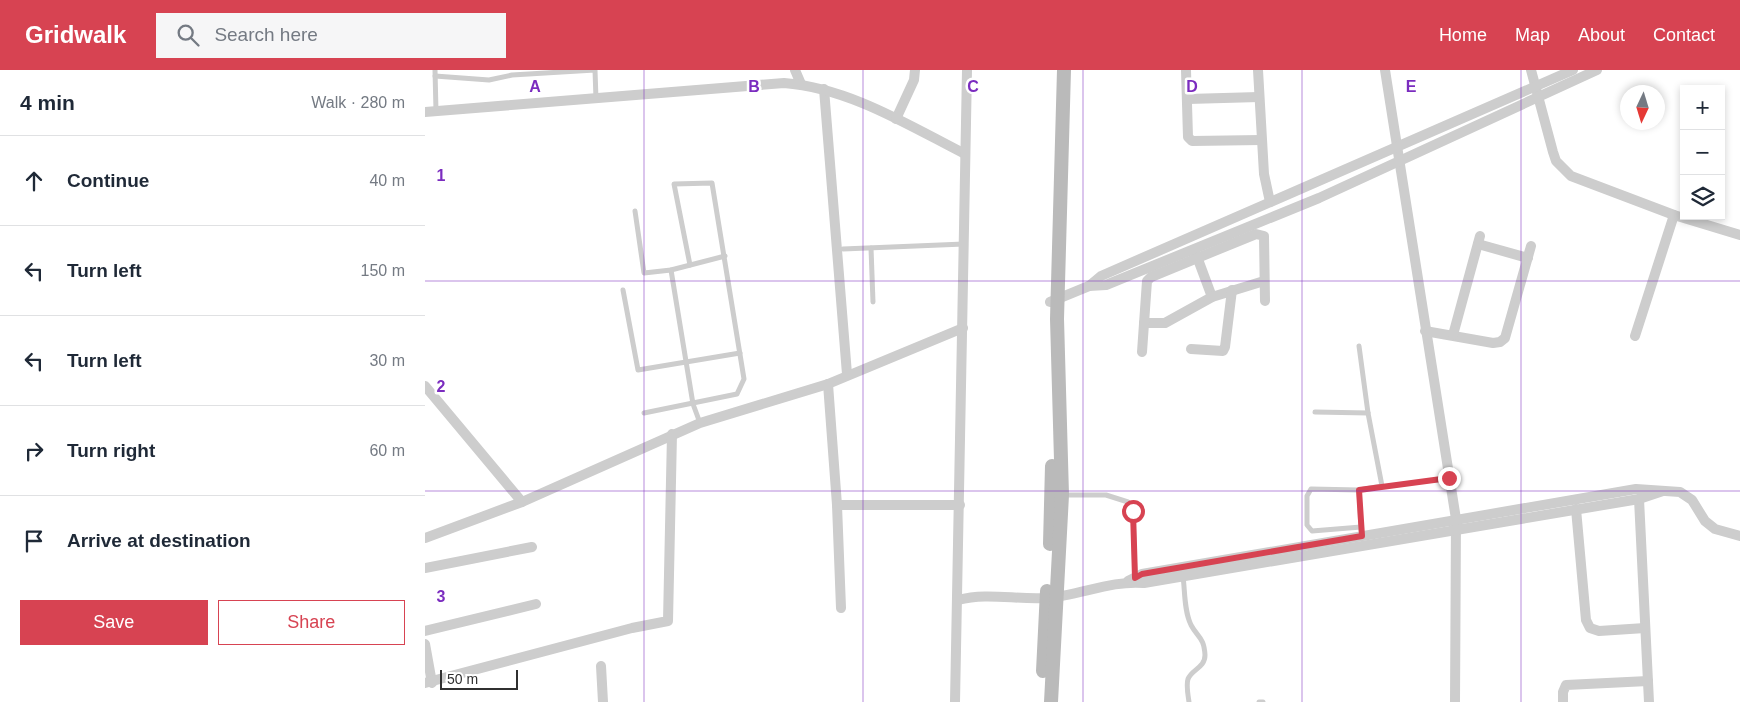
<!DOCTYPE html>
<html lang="en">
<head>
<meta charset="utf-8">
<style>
	body { margin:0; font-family:Arial,sans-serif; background:#f6f6f7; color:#1f2937 }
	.controls { position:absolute; right:15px; top:15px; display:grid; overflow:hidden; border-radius:0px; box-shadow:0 2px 8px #0003 }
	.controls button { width:45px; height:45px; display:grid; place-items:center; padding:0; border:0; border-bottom:1px solid #e0e1e3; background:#fff; color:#1f2937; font:25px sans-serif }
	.compass { position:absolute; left:1195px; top:15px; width:45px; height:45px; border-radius:50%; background:#fff; box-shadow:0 2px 8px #0003; rotate:184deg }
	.scale { position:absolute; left:15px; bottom:12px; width:78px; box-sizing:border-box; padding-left:5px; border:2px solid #303030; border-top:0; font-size:14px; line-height:18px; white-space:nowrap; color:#303030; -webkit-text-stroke:4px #fff; paint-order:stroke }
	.stop { position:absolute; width:15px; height:15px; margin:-11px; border:4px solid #d74352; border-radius:50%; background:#fff }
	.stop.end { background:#d74352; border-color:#fff; box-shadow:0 1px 5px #0008 }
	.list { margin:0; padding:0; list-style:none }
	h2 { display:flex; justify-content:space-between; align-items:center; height:65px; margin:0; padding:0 20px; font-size:21px }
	h2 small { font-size:16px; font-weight:400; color:#747a83 }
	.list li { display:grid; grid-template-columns:32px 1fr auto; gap:15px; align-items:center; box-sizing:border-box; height:90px; padding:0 20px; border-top:1px solid #e0e1e3 }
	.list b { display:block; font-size:19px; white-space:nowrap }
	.list em { font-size:16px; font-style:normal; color:#747a83 }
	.actions { display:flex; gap:10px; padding:15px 20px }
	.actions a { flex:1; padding:11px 0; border:1px solid #d74352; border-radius:0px; text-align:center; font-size:18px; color:#d74352 }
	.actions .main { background:#d74352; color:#fff }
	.icon { flex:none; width:28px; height:28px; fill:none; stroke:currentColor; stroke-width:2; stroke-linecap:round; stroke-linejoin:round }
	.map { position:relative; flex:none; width:1315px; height:632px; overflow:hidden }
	header { display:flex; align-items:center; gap:30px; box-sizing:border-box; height:70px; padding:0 25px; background:#d74352; color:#fff }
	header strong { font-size:24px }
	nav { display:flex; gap:28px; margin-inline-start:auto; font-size:18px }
	.search { width:350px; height:45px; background:#f6f6f7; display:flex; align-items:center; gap:12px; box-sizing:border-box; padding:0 18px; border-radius:0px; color:#747a83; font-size:19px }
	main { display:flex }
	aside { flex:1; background:#fff }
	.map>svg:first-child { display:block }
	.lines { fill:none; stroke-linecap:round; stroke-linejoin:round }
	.path { stroke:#cacaca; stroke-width:2; stroke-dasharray:2.5 2.5; stroke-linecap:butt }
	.lane { stroke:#cdcdcd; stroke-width:5 }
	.street { stroke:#cdcdcd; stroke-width:10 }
	.secondary { stroke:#bababa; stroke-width:14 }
	.route { stroke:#d74352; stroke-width:6 }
	.grid { fill:none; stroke:#7b2cbf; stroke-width:1; stroke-opacity:0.55 }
	.grid-label { font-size:16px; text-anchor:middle; font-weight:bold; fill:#7b2cbf; stroke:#fff; stroke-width:5; stroke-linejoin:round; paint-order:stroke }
</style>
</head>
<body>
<header>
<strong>Gridwalk</strong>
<div class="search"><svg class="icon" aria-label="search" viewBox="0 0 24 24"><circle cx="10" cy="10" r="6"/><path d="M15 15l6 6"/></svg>Search here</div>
<nav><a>Home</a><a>Map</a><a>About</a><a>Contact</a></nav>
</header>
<main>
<aside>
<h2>4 min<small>Walk · 280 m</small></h2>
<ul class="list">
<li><svg class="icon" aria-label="ahead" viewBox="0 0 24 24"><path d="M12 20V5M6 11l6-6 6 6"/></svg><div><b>Continue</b></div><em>40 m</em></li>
<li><svg class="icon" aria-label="left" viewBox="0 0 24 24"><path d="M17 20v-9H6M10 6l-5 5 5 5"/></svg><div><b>Turn left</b></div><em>150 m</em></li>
<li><svg class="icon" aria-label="left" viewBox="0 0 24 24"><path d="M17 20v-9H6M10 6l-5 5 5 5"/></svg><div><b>Turn left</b></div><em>30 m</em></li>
<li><svg class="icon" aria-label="right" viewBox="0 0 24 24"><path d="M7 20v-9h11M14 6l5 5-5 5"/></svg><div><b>Turn right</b></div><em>60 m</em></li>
<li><svg class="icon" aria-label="arrive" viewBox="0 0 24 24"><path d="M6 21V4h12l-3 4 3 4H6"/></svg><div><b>Arrive at destination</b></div></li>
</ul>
<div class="actions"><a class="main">Save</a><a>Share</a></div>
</aside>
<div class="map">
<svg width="1315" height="632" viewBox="0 0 1315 632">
	<rect width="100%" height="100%" fill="#fff"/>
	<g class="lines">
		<!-- path -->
		<path class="path" d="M964,415l50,-6"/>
		<!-- lane -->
		<g class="lane">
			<path d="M10,0l1,41"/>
			<path d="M10,6l54,4 23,-5 83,-5 1,29"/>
			<path d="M210,141l9,62 27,-3 54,-14"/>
			<path d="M446,178l2,54"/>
			<path d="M418,179l121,-5"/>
			<path d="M246,200l22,134 7,19"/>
			<path d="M198,220l15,80 102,-17"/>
			<path d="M934,276l9,67 14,73 -23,4 -48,-1 -4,7v29l5,6 49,-4"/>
			<path d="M890,342l53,1"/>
			<path d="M219,343l93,-19 7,-15 -32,-196 -38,1 16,81"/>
			<path d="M934,420l2,40"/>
			<path d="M637,425h44l22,7 5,9 2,67"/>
			<path d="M758,506c2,15 1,35 8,49 7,13 13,12 14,30 0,13 -13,14 -17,24 -2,6 0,16 1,23"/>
			<path d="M834,632h4"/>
		</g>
		<!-- street -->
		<g class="street">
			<path d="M370,0l6,14"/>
			<path d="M761,0l2,67 4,4 69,-1"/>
			<path d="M833,0l6,104 6,28"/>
			<path d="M960,0l71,449 -1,183"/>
			<path d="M1106,0l22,82 3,9 15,15 103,39 66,20"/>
			<path d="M399,19l23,285"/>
			<path d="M763,29l71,-2"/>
			<path d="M0,42l359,-29c65,5 124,42 181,71"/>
			<path d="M471,49l18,-39 1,-10"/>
			<path d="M1053,174l50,14"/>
			<path d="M771,184l16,43"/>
			<path d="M664,216l17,-1 213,-87 278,-128"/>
			<path d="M625,232l39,-16 12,-10 472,-206"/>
			<path d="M719,253h21l47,-26 52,-16"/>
			<path d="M1000,261l68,12 7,-1 5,-4 26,-92"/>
			<path d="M1028,265l27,-99"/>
			<path d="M1210,266l39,-121"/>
			<path d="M766,279l32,2 2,-4 7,-57"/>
			<path d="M717,282l5,-71 4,-4 105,-43 8,2 1,65"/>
			<path d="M403,314l9,121 4,103"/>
			<path d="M0,316l97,116"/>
			<path d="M1214,429l10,203"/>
			<path d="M412,435h123"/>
			<path d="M1151,439l10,111 4,8 9,3 46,-3"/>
			<path d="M0,468l97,-36 178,-79 128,-39 135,-56"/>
			<path d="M0,498l107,-21"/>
			<path d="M703,511l14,-7 494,-85 44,3 12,8 13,21 10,8 25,7"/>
			<path d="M533,530c30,-8 57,0 88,-2 33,-2 64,-18 98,-15l495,-84 24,-8"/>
			<path d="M0,561l111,-27"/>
			<path d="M0,574l7,39"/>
			<path d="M176,596l2,36"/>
			<path d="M0,613l207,-55 36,-7 4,-187"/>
			<path d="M530,632l12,-632"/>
			<path d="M1138,632v-10l3,-7 82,-4"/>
		</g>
		<!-- secondary -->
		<g class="secondary">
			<path d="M625,474l2,-78"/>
			<path d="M618,601l4,-80"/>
			<path d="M626,632l11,-207 -5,-176 7,-249"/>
		</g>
	</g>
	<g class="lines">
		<!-- route -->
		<path class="route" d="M708,441l2,67 7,-4 220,-38 -3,-46 90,-12"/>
	</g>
	<!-- grid -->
	<path class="grid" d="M219,0v632M438,0v632M658,0v632M877,0v632M1096,0v632M0,211h1315M0,421h1315"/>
	<g class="grid-label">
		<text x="110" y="22">A</text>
		<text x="329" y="22">B</text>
		<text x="548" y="22">C</text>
		<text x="767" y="22">D</text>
		<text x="986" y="22">E</text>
		<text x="16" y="111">1</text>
		<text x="16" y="322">2</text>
		<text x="16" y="532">3</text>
	</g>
</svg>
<div class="controls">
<button>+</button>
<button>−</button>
<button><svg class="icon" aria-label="layers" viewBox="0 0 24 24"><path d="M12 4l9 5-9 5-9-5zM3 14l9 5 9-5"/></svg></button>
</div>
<svg class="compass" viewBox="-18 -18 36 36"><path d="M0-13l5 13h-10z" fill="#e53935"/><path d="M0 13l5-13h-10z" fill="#747a83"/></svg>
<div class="scale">50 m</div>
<div class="stop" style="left:708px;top:441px"></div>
<div class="stop end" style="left:1024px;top:408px"></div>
</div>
</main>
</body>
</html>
